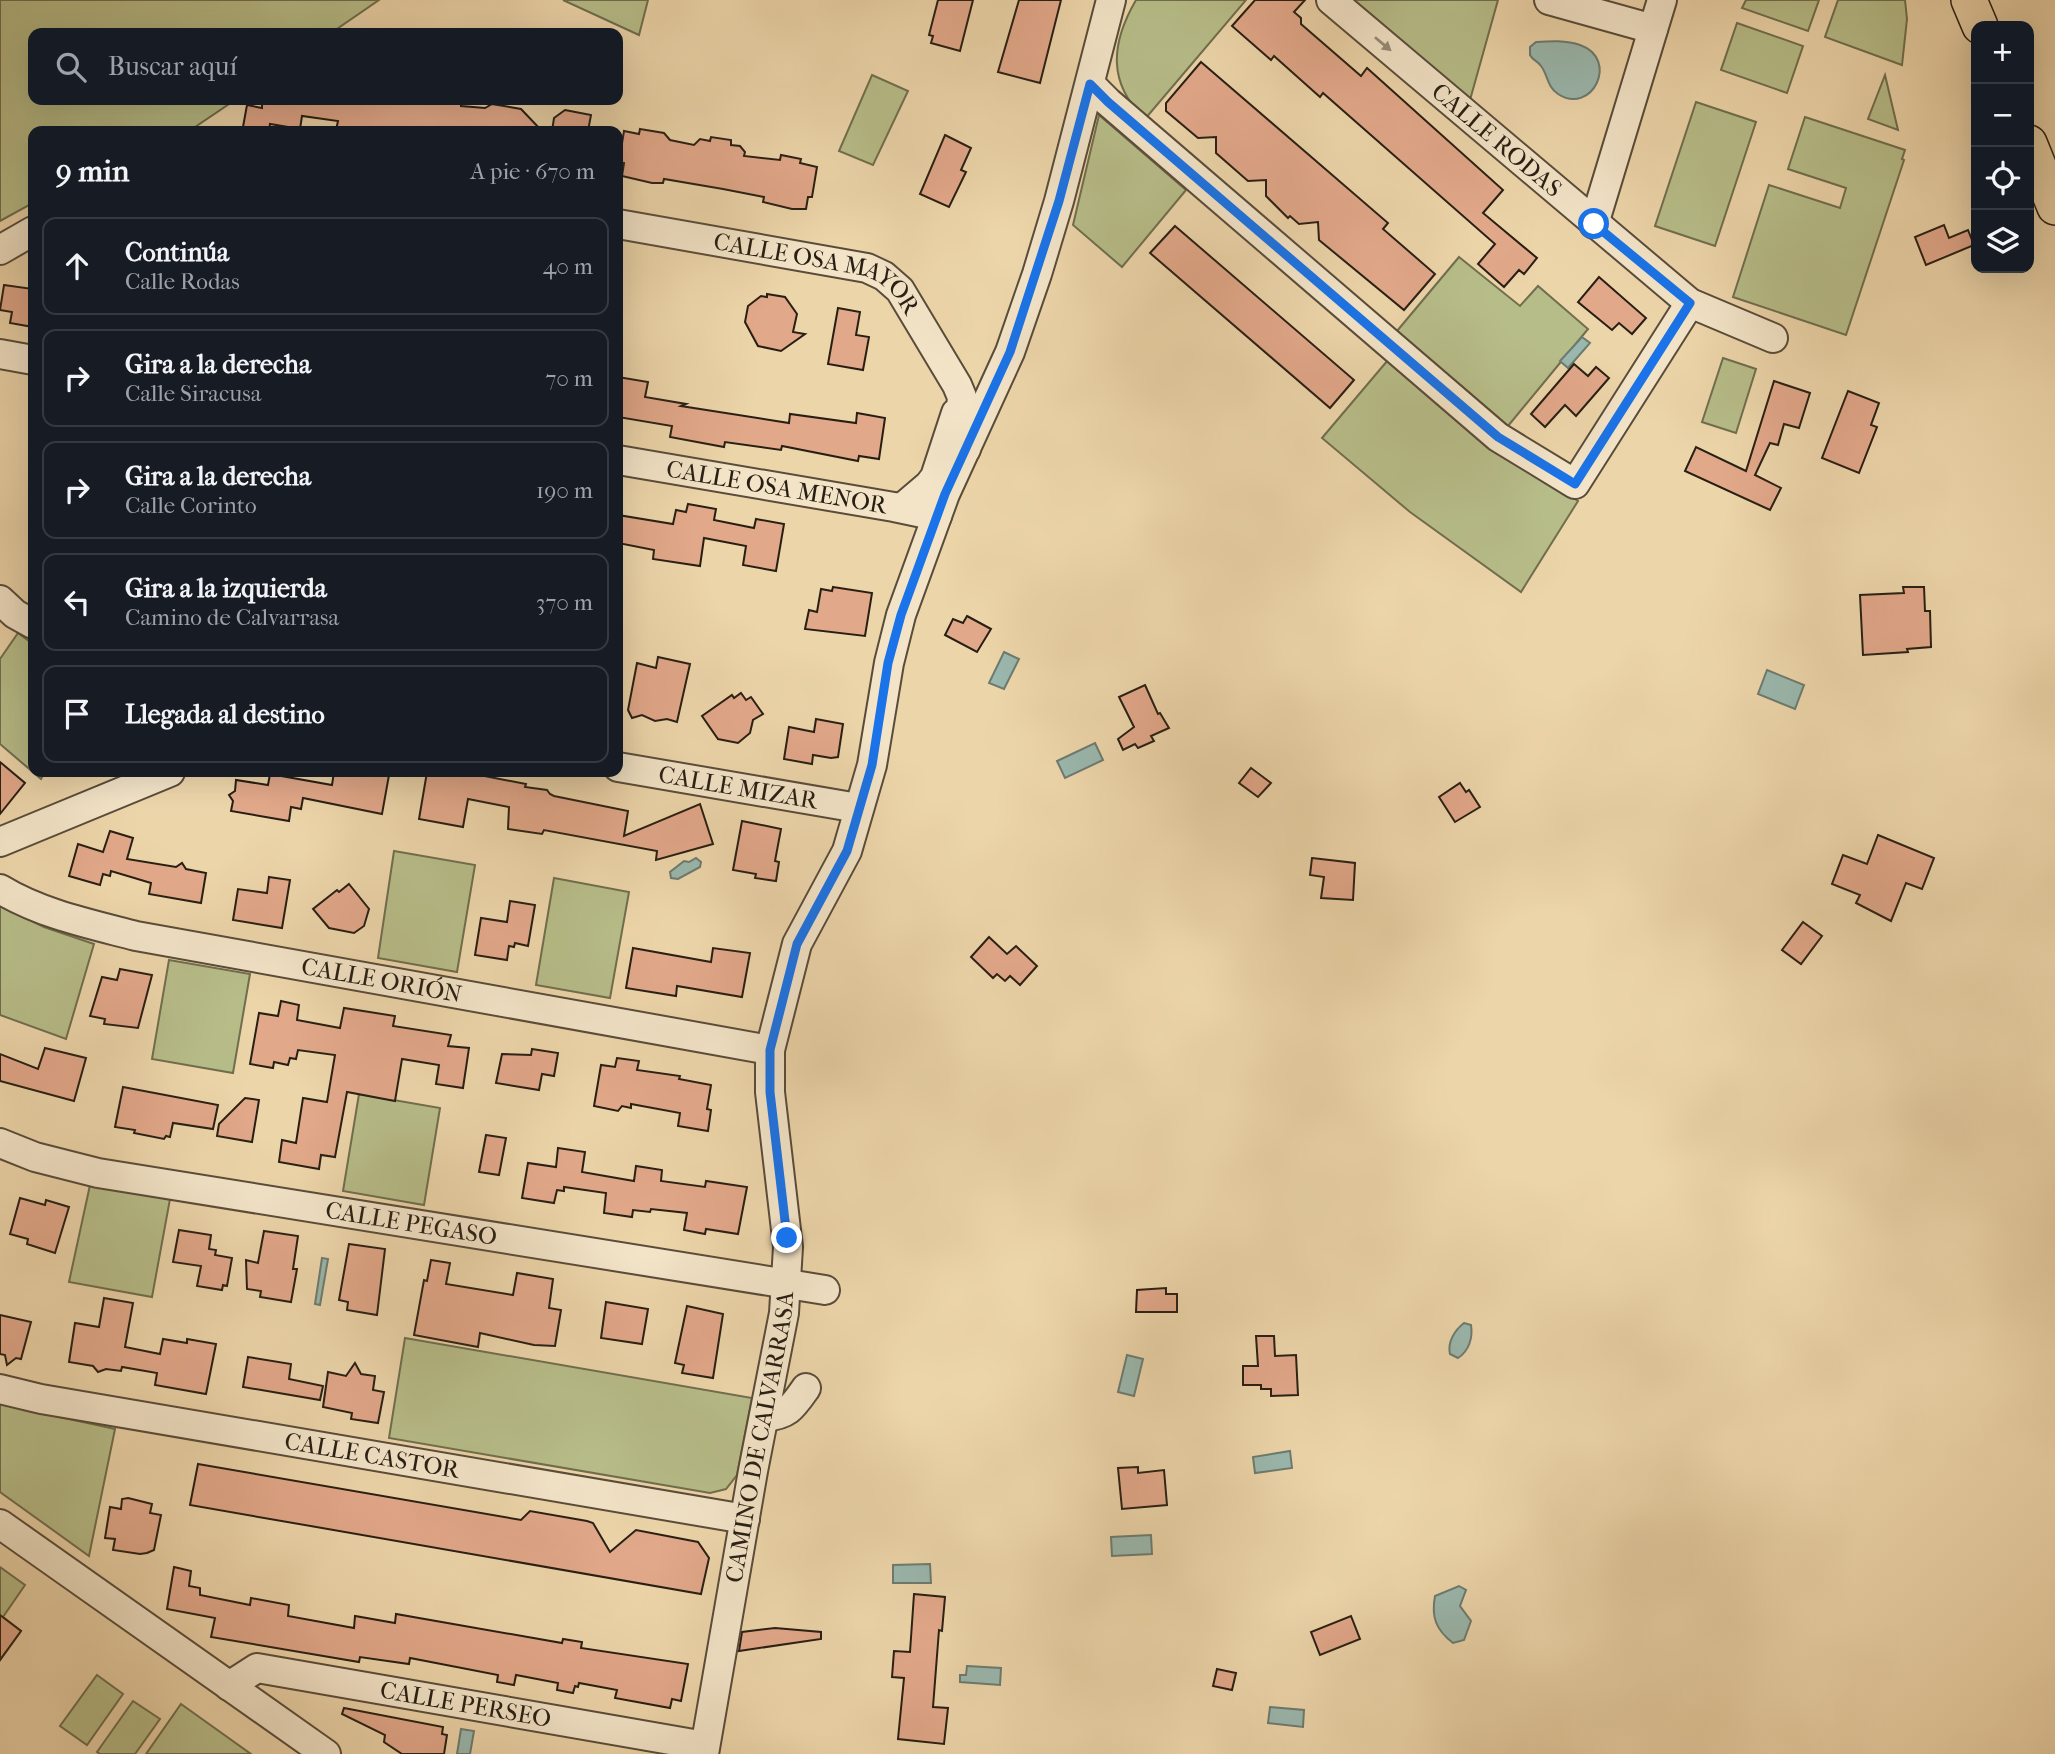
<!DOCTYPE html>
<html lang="es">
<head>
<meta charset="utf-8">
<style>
	body { margin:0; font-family:"IM FELL French Canon",serif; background:#242831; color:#f1f3f6 }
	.controls { position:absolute; right:21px; top:21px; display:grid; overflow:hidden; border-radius:14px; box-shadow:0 7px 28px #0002 }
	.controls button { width:63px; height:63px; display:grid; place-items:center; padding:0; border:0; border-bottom:2px solid #363941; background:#171b24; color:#f1f3f6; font:35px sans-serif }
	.stop { position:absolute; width:21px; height:21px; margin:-16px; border:5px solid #1a73e8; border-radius:50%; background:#fff }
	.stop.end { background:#1a73e8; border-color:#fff; box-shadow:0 2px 7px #0008 }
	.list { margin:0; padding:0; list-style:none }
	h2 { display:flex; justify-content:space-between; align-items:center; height:91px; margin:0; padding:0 28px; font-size:30px }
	h2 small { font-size:23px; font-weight:400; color:#9ea1a6 }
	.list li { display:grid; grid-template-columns:46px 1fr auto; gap:21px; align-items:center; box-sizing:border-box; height:98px; margin:0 14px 14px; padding:0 14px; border:2px solid #363941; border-radius:14px }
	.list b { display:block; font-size:26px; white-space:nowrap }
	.list p { margin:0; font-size:23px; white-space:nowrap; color:#9ea1a6 }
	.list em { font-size:23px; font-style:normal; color:#9ea1a6 }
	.icon { flex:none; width:38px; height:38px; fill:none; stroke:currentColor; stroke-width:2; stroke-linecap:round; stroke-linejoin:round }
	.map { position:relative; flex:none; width:2055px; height:1754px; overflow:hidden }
	.search { position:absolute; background:#171b24; box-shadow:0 7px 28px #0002; left:28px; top:28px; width:595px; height:77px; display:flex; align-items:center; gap:18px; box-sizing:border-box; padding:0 24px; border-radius:14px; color:#9ea1a6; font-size:26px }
	.panel { position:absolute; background:#171b24; box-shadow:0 7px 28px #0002; left:28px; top:126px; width:595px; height:651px; border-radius:14px }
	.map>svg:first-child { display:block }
	.green { fill:#b7bd89; stroke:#706e4e; stroke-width:2 }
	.water { fill:#9ab8ae; stroke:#6c7b70; stroke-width:2 }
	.building { fill:#e2a88a; stroke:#281f14; stroke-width:2 }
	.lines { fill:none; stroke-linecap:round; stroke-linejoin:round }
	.minor-casing { stroke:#594c3a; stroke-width:32 }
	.major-casing { stroke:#281f14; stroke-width:38 }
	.minor { stroke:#f3e4c8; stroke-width:28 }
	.major { stroke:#edd5aa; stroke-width:35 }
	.oneway { fill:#988b77 }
	.route { stroke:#1a73e8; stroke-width:9 }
	.labels { text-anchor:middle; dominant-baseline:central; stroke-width:6; stroke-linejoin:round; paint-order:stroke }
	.street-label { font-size:24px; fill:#281f14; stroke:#f3e4c8 }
</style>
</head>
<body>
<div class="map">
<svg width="2055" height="1754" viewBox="0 0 2055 1754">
	<rect width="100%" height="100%" fill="#edd5aa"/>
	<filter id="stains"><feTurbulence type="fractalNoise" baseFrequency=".00286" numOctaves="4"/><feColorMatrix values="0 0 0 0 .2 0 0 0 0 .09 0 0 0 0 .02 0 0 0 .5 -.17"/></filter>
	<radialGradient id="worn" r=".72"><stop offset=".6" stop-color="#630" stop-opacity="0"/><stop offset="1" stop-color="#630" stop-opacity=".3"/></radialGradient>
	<!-- green -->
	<g class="green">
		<path d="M0,0h379l-48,33h-298v67h202l-43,29 -8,2h-151v72l-33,18z"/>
		<path d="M563,0h85l-9,35z"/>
		<path d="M1136,0h110l-101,119c-38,-36 -34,-76 -9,-119z"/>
		<path d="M1351,0h147l-28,100z"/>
		<path d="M1746,0h73l-11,31 -66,-23z"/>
		<path d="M1838,0h67l2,19 -5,46 -77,-28z"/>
		<path d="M1737,23l66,23 -16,47 -66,-23z"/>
		<path d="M872,75l36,16 -35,74 -34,-14z"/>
		<path d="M1885,75l13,55 -30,-11z"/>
		<path d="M1696,102l60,20 -41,124 -60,-20z"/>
		<path d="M1099,115l87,75 -64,77 -49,-42z"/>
		<path d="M1805,117l100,33 -3,9 2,1 -58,175 -113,-38 36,-112 71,23 6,-20 -58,-19z"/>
		<path d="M1459,257l61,49 18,-20 50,43 -80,97 -111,-95z"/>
		<path d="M1723,358l33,11 -20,64 -34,-11z"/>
		<path d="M1388,360l100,86 90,55 -57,91 -111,-80 -88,-74z"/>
		<path d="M18,633l15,11v128h12l-4,7 -41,-35v-85z"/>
		<path d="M394,851l81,14 -18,107 -79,-14z"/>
		<path d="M554,878l75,14 -19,106 -74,-13z"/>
		<path d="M0,906l44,21 50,17 -28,95 -66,-24z"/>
		<path d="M169,960l81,14 -17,99 -81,-14z"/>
		<path d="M359,1094l81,14 -16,97 -81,-14z"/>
		<path d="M90,1185l80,14 -18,98 -83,-15z"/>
		<path d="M405,1338l347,60 -15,77 -11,14 -16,4 -321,-55z"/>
		<path d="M0,1404l115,25 -26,127 -89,-64z"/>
		<path d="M0,1567l25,18 -22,32 18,14 -21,29z"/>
		<path d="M97,1675l26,19 -36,51 -27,-19z"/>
		<path d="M133,1701l27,18 -25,35h-35l-3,-2z"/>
		<path d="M181,1704l70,50h-105z"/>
	</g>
	<!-- water -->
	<g class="water">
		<path d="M1536,42c14,-1 30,-2 44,3 40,14 12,71 -22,49 -11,-7 -10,-19 -17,-28 -3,-5 -8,-5 -11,-11v-8z"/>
		<path d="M1582,337l8,6 -22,25 -8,-7z"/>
		<path d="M1004,652l15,7 -15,30 -15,-6z"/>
		<path d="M1767,670l37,15 -9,24 -37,-15z"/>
		<path d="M1095,743l8,17 -38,18 -8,-17z"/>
		<path d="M696,858l5,4 -1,5 -22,12 -7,-1 -1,-6 14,-11 5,1z"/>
		<path d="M322,1258l6,1 -8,46 -5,-1z"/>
		<path d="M1464,1323l7,2c2,13 -2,26 -13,33l-8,-4c-3,-12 5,-24 14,-31z"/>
		<path d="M1127,1355l16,4 -9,37 -16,-4z"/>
		<path d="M1290,1451l2,17 -37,5 -2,-16z"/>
		<path d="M1151,1535l1,19 -40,2 -1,-19z"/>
		<path d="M930,1564l1,19h-38v-18z"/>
		<path d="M1459,1586l7,4 -6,16 11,15 -7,19 -11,3c-17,-13 -22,-26 -18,-47z"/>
		<path d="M967,1666l34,2 -1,17 -40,-3v-7h6z"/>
		<path d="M1270,1707l34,3 -1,17 -35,-4z"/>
		<path d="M461,1729l13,2 -4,23h-13z"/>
	</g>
	<!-- building -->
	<g class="building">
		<path d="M938,0h35l-13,51 -29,-8 2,-7 -4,-1z"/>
		<path d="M1019,0h42l-21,83 -42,-11z"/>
		<path d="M1255,0h50l-11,12 7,6v6l60,52 6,-8 136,122 -20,23 54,45 -13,16 -5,-4 -15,17 -26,-23 17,-20 -172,-151 -3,4 -46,-41 -3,4 -39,-34z"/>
		<path d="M1201,62l187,161 -5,6 52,45 -31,36 -85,-70 -1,-18 -19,2 -9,-8 -2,2 -22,-22v-16l-18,1 -32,-28v-16l-18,1 -32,-27v-8z"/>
		<path d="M262,100h199v6l24,2 7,-4 29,5 21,22h-196l-10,-1 2,-9 -36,-5 -2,13 -30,-5 -1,7 -26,-4 4,-22 15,3z"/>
		<path d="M565,110l26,5 -3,16h-36l2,-13z"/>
		<path d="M640,129l24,4 6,7 24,5 6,-6 10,2 1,-4 20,3v5l9,1 5,6 -1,4 36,4 1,-5 20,4 -1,4 17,4 -5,30h-4l-2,12h-14l-29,-7 1,-5 -41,-8 -59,-10 -1,4h-11l-30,-7 2,-13 -5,-1 5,-31 15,3z"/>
		<path d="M945,135l26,13 -10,22 5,2 -17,35 -29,-13z"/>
		<path d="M1944,225l5,13 19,-8 6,15 -48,20 -11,-28z"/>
		<path d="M1175,226l179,154 -24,28 -180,-155z"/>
		<path d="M1599,277l47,41 -14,16 -13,-11 -7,7 -34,-28z"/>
		<path d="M4,285l29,4v38l-23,-4 2,-11 -12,-2z"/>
		<path d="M767,294l18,3 12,17 -4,18 12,2 -24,17 -23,-5 -13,-24 3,-16 13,-10 6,1z"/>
		<path d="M838,308l22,4 -4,23 13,2 -6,33 -35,-6z"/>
		<path d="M1574,364l14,12 8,-9 13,11 -33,38 -11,-11 -20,22 -14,-13z"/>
		<path d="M618,377l30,5 -3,15 41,7 -5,2 108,17 1,-9 66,9 1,-10 28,5 -6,41 -20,-3 -1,5 -76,-15 -1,4 -56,-8 -1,5 -54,-10 2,-11 -54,-9z"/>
		<path d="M1774,381l36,12 -11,35 -15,-4 -6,21 -8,-2 -15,32 26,13 -11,22 -85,-39 11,-24 50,24z"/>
		<path d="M1848,391l31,12 -8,22 6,2 -18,46 -37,-15z"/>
		<path d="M688,504l28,5 -2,11 40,8 2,-9 28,5 -8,47 -33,-6 3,-19 -42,-8 -4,28 -47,-7 1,-9 -36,-7v-28l55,9 3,-14 10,2z"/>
		<path d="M833,587l39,6 -7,43 -60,-7 4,-19 8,2 4,-23 11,2z"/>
		<path d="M1903,587h21l1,24h5l1,36 -24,2 1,3 -45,3 -3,-60 44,-2z"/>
		<path d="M967,616l24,13 -14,23 -32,-17 8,-16 10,4z"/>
		<path d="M658,657l32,7 -13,58 -10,-3 -12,2 -13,-6 -10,3 -4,-8 9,-47 19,5z"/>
		<path d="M1145,685l13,29 2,-1 9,15 -18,8 3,5 -16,7 -3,-4 -12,6 -5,-11 16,-12 -15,-30z"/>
		<path d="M741,693l5,7 5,-3 12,17 -10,6 -3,13 -12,10 -20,-4 -16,-23 30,-21 2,3z"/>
		<path d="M816,719l27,5 -5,33 -7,1 -18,-3 -1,9 -28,-5 5,-32 25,5z"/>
		<path d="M0,762l25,21 -25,31z"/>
		<path d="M1251,768l20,15 -13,14 -19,-14z"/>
		<path d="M334,772h36l19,3 -7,39 -79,-16 -2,11 -10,-2 -2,14 -58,-10 2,-10 -4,-6 6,-4 1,-11 32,5 2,-11 62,11z"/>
		<path d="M427,772h37l62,12 -1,3 22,3 3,4 4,2 74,15 -4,25 76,-32 13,40 -57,16 1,-9 -113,-21 -2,4 -34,-5 1,-22 -41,-8 -5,28 -44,-8z"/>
		<path d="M1460,783l6,9 3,-2 11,17 -25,15 -16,-25z"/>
		<path d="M742,821l39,8 -6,32 4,1 -3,19 -21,-3 1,-4 -23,-4z"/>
		<path d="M110,831l23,7 -6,21 49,8 6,-4 4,6 20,4 -5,30 -52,-9 2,-11 -40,-12 -1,5 -7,-2 -3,11 -31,-9 9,-32 25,8z"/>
		<path d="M1878,835l56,23 -12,31 -16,-6 -15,38 -35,-18 4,-8 -28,-11 11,-29 24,9z"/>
		<path d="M1312,858l43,5 -2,37 -32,-2 3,-21 -14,-2z"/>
		<path d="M269,877l21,3 -8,48 -49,-8 5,-31 29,4z"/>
		<path d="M349,884l20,25 -5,17 -10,7 -25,-5 -16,-19 24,-19 2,2z"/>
		<path d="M510,901l25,4 -7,41 -13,-3 -1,4 -5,-1 -2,14 -32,-5 6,-37 26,4z"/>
		<path d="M1803,922l19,14 -21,28 -19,-14z"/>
		<path d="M989,937l18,17 9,-8 21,20 -17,19 -10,-9 -5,5 -8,-7 -4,4 -22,-21z"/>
		<path d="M633,948l78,14 2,-14 37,5 -8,44 -65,-11 -1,10 -50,-8z"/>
		<path d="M120,969l32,6 -14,53 -34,-4 1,-5 -15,-3 12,-39 15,3z"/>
		<path d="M281,1001l18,4 -2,15 43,8 4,-20 51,8 -2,10 58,9 -3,11 21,2 -6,40 -27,-4 3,-19 -37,-6 -7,42 -48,-9 -12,65 -14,-2 -2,14 -40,-7 3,-22 14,3 7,-45 24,4 8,-47 -37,-5 -2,9 -6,-1 -2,7 -14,-3 -1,6 -23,-4 9,-51 19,3z"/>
		<path d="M45,1048l41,10 -12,43 -74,-20v-27l38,15z"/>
		<path d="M532,1049l26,4 -4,23 -12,-2 -3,16 -43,-7 6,-29 29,1z"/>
		<path d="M617,1058l22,3 -2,9 43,6 -1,3 32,6 -4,24 4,1 -3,21 -30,-5 2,-13 -49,-9v4l-9,-2 -4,5 -24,-5 7,-41 14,2z"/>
		<path d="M123,1087l95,18 -5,24 -40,-6 -3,14 -4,-1 -2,3 -30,-6 1,-3 -20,-3z"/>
		<path d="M245,1098l14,2 -7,42 -35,-6 2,-12z"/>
		<path d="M486,1135l20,3 -7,37 -20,-3z"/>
		<path d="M558,1148l27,4 -3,20 52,9 2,-15 26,4 -1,11 44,6 1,-6 41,6 -9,47 -32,-5 -1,5 -21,-4 3,-17 -36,-4 -1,3 -17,-2 -1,7 -28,-4 2,-20 -42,-6v4l-7,-1 -3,13 -32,-5 6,-35 28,4z"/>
		<path d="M20,1198l25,7 1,-5 23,7 -14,46 -28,-9 1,-5 -18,-5z"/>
		<path d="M179,1230l32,5 -2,14 7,1 -1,5 17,3 -5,28 -4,-1 -1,5 -25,-4 4,-20 -28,-4z"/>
		<path d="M264,1231l34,5 -5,33h4l-6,33 -31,-5 1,-6 -14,-2 -1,-29 12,3z"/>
		<path d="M349,1244l36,5 -8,66 -30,-5 1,-8 -9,-2z"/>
		<path d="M431,1260l19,3 -4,21 67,11 4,-22 36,6 -4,29 12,2 -6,36 -21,-1 -54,-12 -2,14 -64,-12 10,-55 3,1z"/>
		<path d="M1166,1288v6h11v18h-41l1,-22z"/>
		<path d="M104,1298l29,5 -8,44 35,7 3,-15 24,4v-4l29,5 -10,50 -51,-9 2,-12 -35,-6 -1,4 -15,-2 -8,3 -5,-6 -24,-4 6,-39 24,4z"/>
		<path d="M606,1302l42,7 -6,35 -41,-6z"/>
		<path d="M687,1306l36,8 -10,64 -31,-5 2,-8 -9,-2z"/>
		<path d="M0,1315l31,7 -10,37 -5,-1 -9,7 -2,-10 -5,-1z"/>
		<path d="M1256,1336h18l1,20 21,-1 2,40 -27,1v-7h-10v-4h-18v-19h15z"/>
		<path d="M248,1357l43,7 -2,15 34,7 -3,14 -77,-13z"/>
		<path d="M355,1363l6,11 14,2 -2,14 11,2 -6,31 -27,-4 1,-6 -29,-6 5,-35 18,4z"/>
		<path d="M198,1464l323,56 9,-9 57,10 6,2 17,29 26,-22 62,12 11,16 -8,36 -511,-89z"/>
		<path d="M1138,1467v6l26,-3 3,35 -45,4 -4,-41z"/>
		<path d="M128,1498l24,6 -2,9 11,2 -7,35 -7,3 -7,1 -27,-4 2,-11 -10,-1 5,-31 11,2 1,-10z"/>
		<path d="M174,1567l17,4 -2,15 11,2v7l50,10 1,-7 38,7 -1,11 66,12 1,-12 40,7 1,-9 166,29 1,-4 19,3 -1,6 107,16 -7,37 -9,-2 -2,9 -55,-10 2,-8 -38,-7 -1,4 -3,-1 -2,7 -16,-3 1,-7 -42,-8 -2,10 -17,-3 1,-7 -88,-17 -1,6 -49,-7 -1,5 -148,-25 4,-19 -48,-9z"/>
		<path d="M914,1594l31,3 -3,34 -3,-1 -6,77 15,1 -4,36 -46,-5 6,-61 -12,-1 2,-26 16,1z"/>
		<path d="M0,1615l21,16 -21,29z"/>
		<path d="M1351,1616l9,23 -40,16 -9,-23z"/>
		<path d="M775,1628l46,4v7l-82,12 3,-19z"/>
		<path d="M1217,1669l19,4 -4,17 -19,-4z"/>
		<path d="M344,1708l99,19 -1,7 5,1 -3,19h-42l-18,-12 1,-7 -43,-21z"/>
	</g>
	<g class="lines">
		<!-- minor casing -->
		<g class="minor-casing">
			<g id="minor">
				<path id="s1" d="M1331,0l359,303 83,35"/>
				<path d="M1549,0l104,29"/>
				<path d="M1090,84l18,18 390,335 77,47 115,-181"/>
				<path id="s2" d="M618,224l249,44 17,8 16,14 57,95 5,12 -3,36 7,16"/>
				<path d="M1594,224l68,-224"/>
				<path d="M0,250l33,-19"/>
				<path d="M0,354l33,6"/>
				<path id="s3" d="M618,460l276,47 43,9"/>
				<path d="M902,508l27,-23 6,-8 21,-64"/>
				<path d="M0,600l15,14 18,10"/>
				<path id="s4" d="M618,767l240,41"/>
				<path d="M0,842l170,-70"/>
				<path id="s5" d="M0,889c41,25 90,35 136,47l634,114"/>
				<path id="s6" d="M0,1143l35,14 63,16 727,117"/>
				<path id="s7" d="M0,1389l41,10 704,120"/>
				<path d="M764,1417c24,-2 28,-9 42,-29"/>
				<path d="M0,1524l326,230"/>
				<path id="s8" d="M229,1686l28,-18 448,78"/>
				<path id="s9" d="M704,1754l49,-283 31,-158 4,-66 -18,-155v-42l27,-106 50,-93 25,-86 17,-102 12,-48 44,-121 65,-142 27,-78 22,-73 52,-201"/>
			</g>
		</g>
		<!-- major casing -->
		<g class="major-casing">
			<g id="major">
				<path d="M1969,0l11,26"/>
				<path d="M2029,143l26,64"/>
			</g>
		</g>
		<!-- minor -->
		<use href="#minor" class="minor"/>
		<!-- major -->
		<use href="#major" class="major"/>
	</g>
	<!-- one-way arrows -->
	<defs><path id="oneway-solid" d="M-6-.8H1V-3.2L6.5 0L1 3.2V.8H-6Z" transform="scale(1.75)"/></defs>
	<use class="oneway" href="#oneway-solid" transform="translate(1383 44) rotate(40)"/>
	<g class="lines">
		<!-- route -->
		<path class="route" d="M787,1238l-17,-146v-42l12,-47 15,-59 50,-93 25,-86 16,-102 13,-48 44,-121 65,-142 49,-151 31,-117 18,18 390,335 77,47 115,-181 -96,-79"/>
	</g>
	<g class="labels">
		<!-- street labels -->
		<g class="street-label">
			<text stroke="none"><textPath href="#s1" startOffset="217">CALLE RODAS</textPath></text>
			<text stroke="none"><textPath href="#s2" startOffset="208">CALLE OSA MAYOR</textPath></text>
			<text stroke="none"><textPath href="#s3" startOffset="161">CALLE OSA MENOR</textPath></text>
			<text stroke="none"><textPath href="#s4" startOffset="122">CALLE MIZAR</textPath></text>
			<text stroke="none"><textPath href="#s5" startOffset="394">CALLE ORIÓN</textPath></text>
			<text stroke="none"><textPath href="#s6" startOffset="420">CALLE PEGASO</textPath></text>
			<text stroke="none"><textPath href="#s9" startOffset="322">CAMINO DE CALVARRASA</textPath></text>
			<text stroke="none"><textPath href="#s7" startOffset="378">CALLE CASTOR</textPath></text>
			<text stroke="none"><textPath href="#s8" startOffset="245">CALLE PERSEO</textPath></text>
		</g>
	</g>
	<rect width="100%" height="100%" filter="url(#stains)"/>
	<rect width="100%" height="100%" fill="url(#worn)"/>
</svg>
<div class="controls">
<button>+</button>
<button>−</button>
<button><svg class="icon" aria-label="locate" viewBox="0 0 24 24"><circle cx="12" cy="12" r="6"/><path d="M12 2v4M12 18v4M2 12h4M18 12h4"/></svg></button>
<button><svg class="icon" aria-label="layers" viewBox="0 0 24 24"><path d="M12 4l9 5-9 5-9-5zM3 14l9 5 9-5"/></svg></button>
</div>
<div class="stop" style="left:1594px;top:224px"></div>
<div class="stop end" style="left:787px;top:1238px"></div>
<div class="search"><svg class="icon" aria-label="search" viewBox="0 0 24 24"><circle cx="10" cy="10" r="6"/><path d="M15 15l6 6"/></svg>Buscar aquí</div>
<section class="panel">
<h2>9 min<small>A pie · 670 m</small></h2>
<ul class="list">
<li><svg class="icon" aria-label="ahead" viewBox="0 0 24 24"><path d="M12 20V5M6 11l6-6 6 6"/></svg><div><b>Continúa</b><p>Calle Rodas</p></div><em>40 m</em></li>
<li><svg class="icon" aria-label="right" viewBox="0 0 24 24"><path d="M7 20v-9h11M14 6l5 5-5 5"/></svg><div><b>Gira a la derecha</b><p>Calle Siracusa</p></div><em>70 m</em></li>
<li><svg class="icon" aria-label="right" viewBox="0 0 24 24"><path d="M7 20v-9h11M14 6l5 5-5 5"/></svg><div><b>Gira a la derecha</b><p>Calle Corinto</p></div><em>190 m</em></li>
<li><svg class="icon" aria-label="left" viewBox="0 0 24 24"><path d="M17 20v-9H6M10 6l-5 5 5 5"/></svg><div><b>Gira a la izquierda</b><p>Camino de Calvarrasa</p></div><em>370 m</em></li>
<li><svg class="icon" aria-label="arrive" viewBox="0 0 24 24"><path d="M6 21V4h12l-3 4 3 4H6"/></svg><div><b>Llegada al destino</b></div></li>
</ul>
</section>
</div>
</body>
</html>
